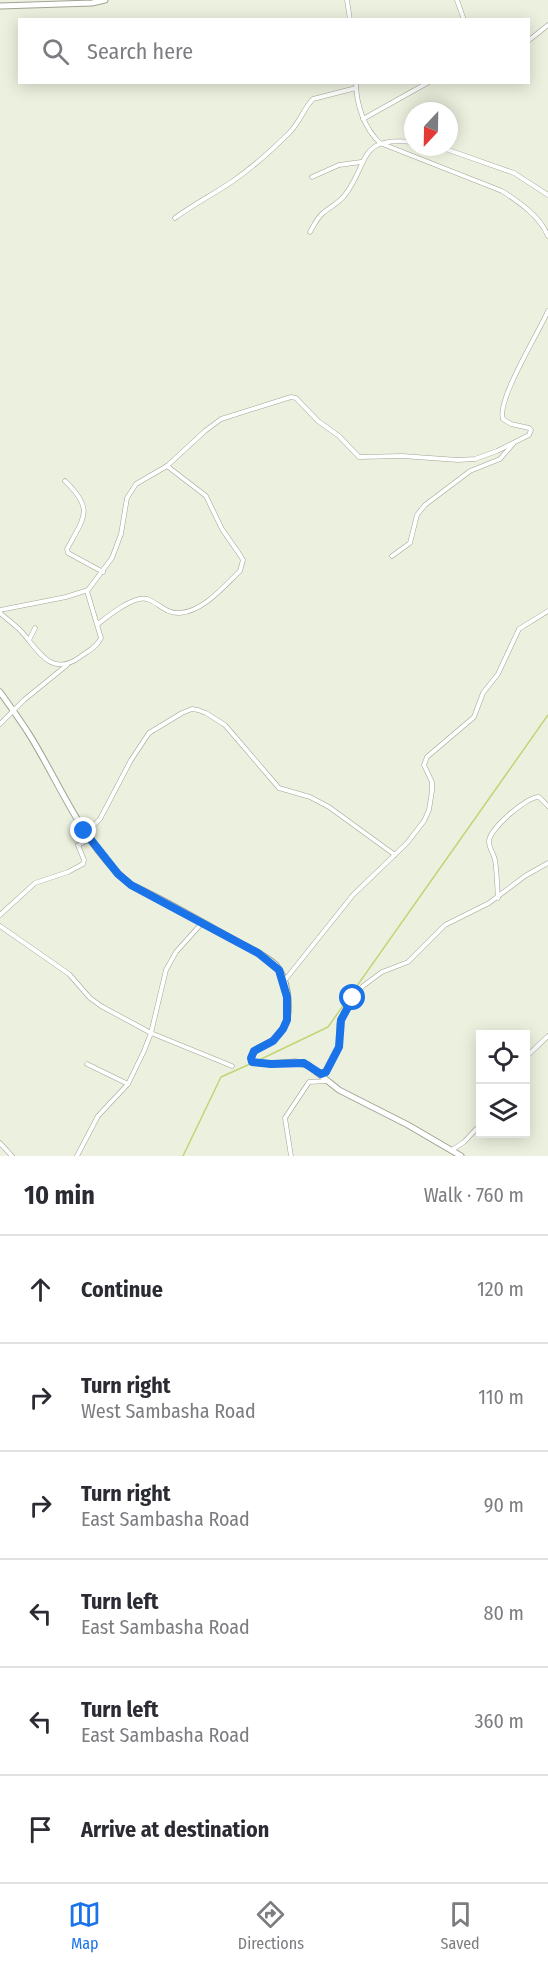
<!DOCTYPE html>
<html lang="en">
<head>
<meta charset="utf-8">
<style>
	body { margin:0; font-family:"Fira Sans Condensed",sans-serif; background:#f2f2f3; color:#2b2b33 }
	.controls { position:absolute; right:18px; bottom:18px; display:grid; overflow:hidden; border-radius:0px; box-shadow:0 3px 15px #0003 }
	.controls button { width:54px; height:54px; display:grid; place-items:center; padding:0; border:0; border-bottom:2px solid #e1e1e2; background:#fff; color:#2b2b33; font:30px sans-serif }
	.compass { position:absolute; left:404px; top:102px; width:54px; height:54px; border-radius:50%; background:#fff; box-shadow:0 3px 15px #0003; rotate:202deg }
	.stop { position:absolute; width:18px; height:18px; margin:-14px; border:4px solid #1a73e8; border-radius:50%; background:#fff }
	.stop.end { background:#1a73e8; border-color:#fff; box-shadow:0 2px 6px #0008 }
	.list { margin:0; padding:0; list-style:none }
	h2 { display:flex; justify-content:space-between; align-items:center; height:78px; margin:0; padding:0 24px; font-size:26px }
	h2 small { font-size:20px; font-weight:400; color:#7c7c81 }
	.list li { display:grid; grid-template-columns:39px 1fr auto; gap:18px; align-items:center; box-sizing:border-box; height:108px; padding:0 24px; border-top:2px solid #e1e1e2 }
	.list b { display:block; font-size:22px; white-space:nowrap }
	.list p { margin:0; font-size:20px; white-space:nowrap; color:#7c7c81 }
	.list em { font-size:20px; font-style:normal; color:#7c7c81 }
	.icon { flex:none; width:33px; height:33px; fill:none; stroke:currentColor; stroke-width:2; stroke-linecap:round; stroke-linejoin:round }
	.map { position:relative; flex:none; width:548px; height:1156px; overflow:hidden }
	.search { position:absolute; background:#fff; box-shadow:0 3px 15px #0003; left:18px; right:18px; top:18px; height:66px; display:flex; align-items:center; gap:15px; box-sizing:border-box; padding:0 21px; border-radius:0px; color:#7c7c81; font-size:22px }
	.sheet { height:726px; background:#fff }
	nav { display:flex; justify-content:space-around; align-items:center; box-sizing:border-box; height:84px; border-top:2px solid #e1e1e2; background:#fff; font-size:16px; color:#7c7c81 }
	nav a { display:grid; justify-items:center; gap:3px }
	nav .on { color:#1a73e8 }
	.map>svg:first-child { display:block }
	.lines { fill:none; stroke-linecap:round; stroke-linejoin:round }
	.stream { stroke:#c0d575; stroke-width:1.5 }
	.street-casing { stroke:#a0a493; stroke-width:5 }
	.secondary-casing { stroke:#a0a493; stroke-width:7 }
	.street { stroke:#fff; stroke-width:4 }
	.secondary { stroke:#fff; stroke-width:5 }
	.route { stroke:#1a73e8; stroke-width:8 }
</style>
</head>
<body>
<div class="map">
<svg width="548" height="1156" viewBox="0 0 548 1156">
	<rect width="100%" height="100%" fill="#ecf1df"/>
	<g class="lines">
		<!-- stream -->
		<g class="stream">
			<path d="M257,1061l71,-34 220,-312"/>
			<path d="M183,1156l38,-79 29,-13"/>
		</g>
		<!-- street casing -->
		<g class="street-casing">
			<g id="street">
				<path d="M347,0l3,20"/>
				<path d="M457,0l7,20"/>
				<path d="M528,41l20,-16"/>
				<path d="M356,82c0,22 8,46 24,61l122,48c17,11 38,25 46,45"/>
				<path d="M363,119l66,-37"/>
				<path d="M440,147l74,26 34,22"/>
				<path d="M312,177l27,-12 22,-3"/>
				<path d="M175,218c19,-14 39,-24 58,-37 20,-14 39,-31 56,-48 11,-10 14,-24 24,-34l43,-11"/>
				<path d="M310,232c4,-7 7,-14 13,-19 7,-6 16,-10 22,-18 25,-33 12,-59 68,-53"/>
				<path d="M65,481c29,28 20,35 2,68l1,4 35,19"/>
				<path d="M392,556l18,-13 7,-28 8,-10 45,-34 30,-12 13,-15"/>
				<path d="M0,610l66,-13 22,-7 24,-32 9,-24 6,-36 9,-14 31,-18 38,-35 16,-12 70,-22 5,1 22,23 21,15 20,21 43,-1 56,4 17,-1 22,-8 32,-16 2,-5 -2,-2 -18,-4 -8,-5c-7,-18 36,-87 45,-108"/>
				<path d="M0,613c7,6 15,12 21,18 18,20 30,47 59,26 8,-6 17,-10 21,-19l-14,-47"/>
				<path d="M98,624c10,-8 36,-29 49,-25 12,4 19,15 33,14 24,-2 44,-27 60,-42l3,-11 -3,-5 -18,-26 -16,-33 -39,-30"/>
				<path d="M29,640l6,-12"/>
				<path d="M0,724l24,-24 43,-35"/>
				<path d="M84,830l7,-2 9,-9 31,-59 18,-27 33,-20 10,-4 6,1 8,3 19,12 54,63 31,9 19,10 66,48"/>
				<path d="M498,898c-1,-12 -1,-26 -3,-38 -1,-6 -6,-12 -6,-18 -1,-12 38,-46 50,-45l9,9"/>
				<path d="M0,915l35,-32 33,-11 15,-8 1,-4 -6,-15 11,-5"/>
				<path d="M0,926l69,48 21,24 11,8 50,27 81,33"/>
				<path d="M285,980l68,-85 54,-52 17,-22 5,-11 3,-19v-9l-8,-17 3,-8 47,-40 9,-24 15,-19 21,-45 29,-18"/>
				<path d="M526,1057l22,-21"/>
				<path d="M87,1064l41,20"/>
				<path d="M321,1074l5,-1 13,-26v-23l4,-10 6,-11 14,-17 19,-14 26,-10 37,-37 44,-22 36,-27 23,-13"/>
				<path d="M0,1143l12,13"/>
				<path d="M452,1150l12,-8 16,-17"/>
				<path d="M77,1156l21,-40 30,-32 16,-33 7,-18 15,-63 10,-18 26,-29"/>
				<path d="M291,1156l-6,-38 24,-36 18,-1"/>
			</g>
		</g>
		<!-- secondary casing -->
		<g class="secondary-casing">
			<g id="secondary">
				<path d="M0,6l92,-3 13,-3"/>
				<path d="M0,692c10,14 20,28 29,42 32,51 54,112 102,151 35,15 68,36 102,54 14,8 31,15 43,26 12,13 15,42 10,58 -3,6 -8,14 -14,18 -9,6 -23,8 -20,21l19,2 24,-2 13,3 31,25 69,35 53,31"/>
			</g>
		</g>
		<!-- street -->
		<use href="#street" class="street"/>
		<!-- secondary -->
		<use href="#secondary" class="secondary"/>
	</g>
	<g class="lines">
		<!-- route -->
		<path class="route" d="M84,831l34,43 13,11 127,68 21,17 8,27v23l-4,9 -10,12 -19,10 -3,7 1,4 19,2 33,-1 17,11 5,-2 13,-25 2,-27 12,-22"/>
	</g>
</svg>
<div class="controls">
<button><svg class="icon" aria-label="locate" viewBox="0 0 24 24"><circle cx="12" cy="12" r="6"/><path d="M12 2v4M12 18v4M2 12h4M18 12h4"/></svg></button>
<button><svg class="icon" aria-label="layers" viewBox="0 0 24 24"><path d="M12 4l9 5-9 5-9-5zM3 14l9 5 9-5"/></svg></button>
</div>
<svg class="compass" viewBox="-18 -18 36 36"><path d="M0-13l5 13h-10z" fill="#e53935"/><path d="M0 13l5-13h-10z" fill="#7c7c81"/></svg>
<div class="stop" style="left:353px;top:998px"></div>
<div class="stop end" style="left:84px;top:831px"></div>
<div class="search"><svg class="icon" aria-label="search" viewBox="0 0 24 24"><circle cx="10" cy="10" r="6"/><path d="M15 15l6 6"/></svg>Search here</div>
</div>
<section class="sheet">
<h2>10 min<small>Walk · 760 m</small></h2>
<ul class="list">
<li><svg class="icon" aria-label="ahead" viewBox="0 0 24 24"><path d="M12 20V5M6 11l6-6 6 6"/></svg><div><b>Continue</b></div><em>120 m</em></li>
<li><svg class="icon" aria-label="right" viewBox="0 0 24 24"><path d="M7 20v-9h11M14 6l5 5-5 5"/></svg><div><b>Turn right</b><p>West Sambasha Road</p></div><em>110 m</em></li>
<li><svg class="icon" aria-label="right" viewBox="0 0 24 24"><path d="M7 20v-9h11M14 6l5 5-5 5"/></svg><div><b>Turn right</b><p>East Sambasha Road</p></div><em>90 m</em></li>
<li><svg class="icon" aria-label="left" viewBox="0 0 24 24"><path d="M17 20v-9H6M10 6l-5 5 5 5"/></svg><div><b>Turn left</b><p>East Sambasha Road</p></div><em>80 m</em></li>
<li><svg class="icon" aria-label="left" viewBox="0 0 24 24"><path d="M17 20v-9H6M10 6l-5 5 5 5"/></svg><div><b>Turn left</b><p>East Sambasha Road</p></div><em>360 m</em></li>
<li><svg class="icon" aria-label="arrive" viewBox="0 0 24 24"><path d="M6 21V4h12l-3 4 3 4H6"/></svg><div><b>Arrive at destination</b></div></li>
</ul>
</section>
<nav>
<a class="on"><svg class="icon" aria-label="map" viewBox="0 0 24 24"><path d="M3 6l6-2 6 2 6-2v14l-6 2-6-2-6 2zM9 4v14M15 6v14"/></svg>Map</a>
<a><svg class="icon" aria-label="directions" viewBox="0 0 24 24"><path d="M12 3l9 9-9 9-9-9zM9 14v-3h6M13 9l2 2-2 2"/></svg>Directions</a>
<a><svg class="icon" aria-label="saved" viewBox="0 0 24 24"><path d="M7 4h10v16l-5-4-5 4z"/></svg>Saved</a>
</nav>
</body>
</html>
